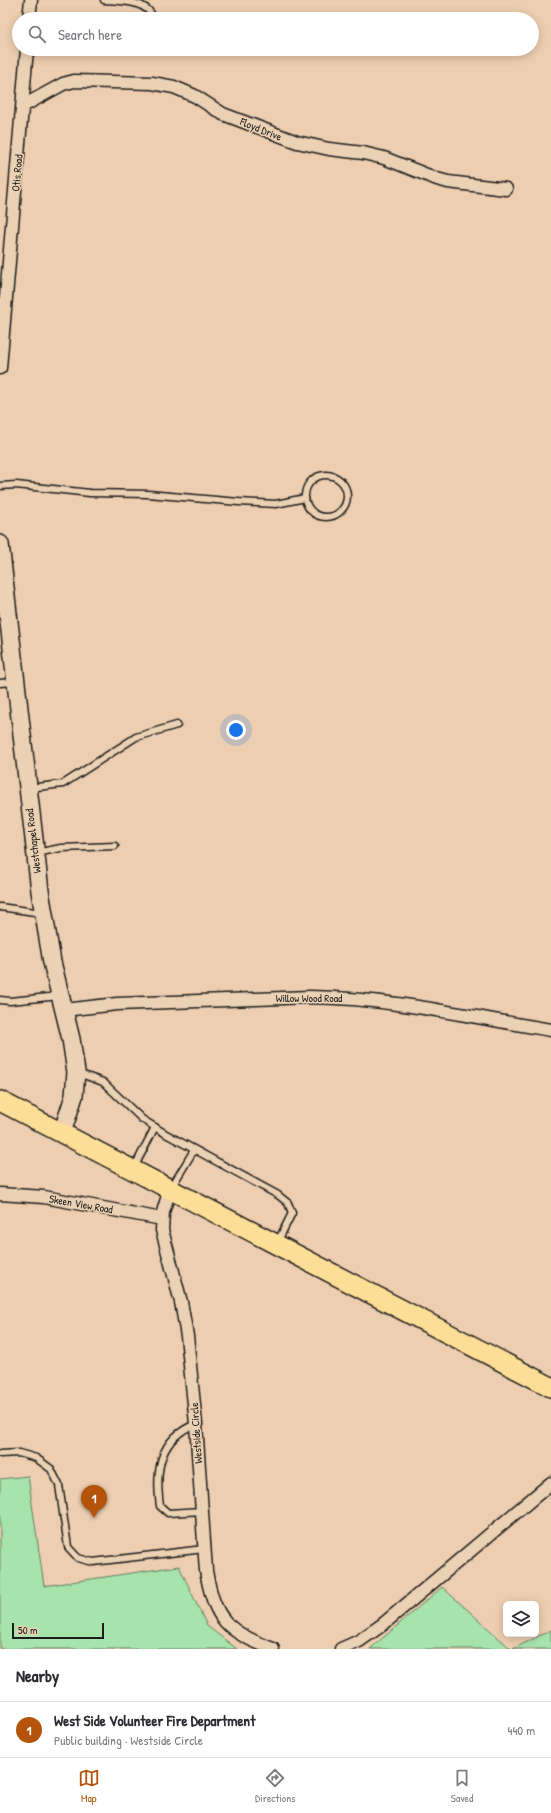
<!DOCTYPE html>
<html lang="en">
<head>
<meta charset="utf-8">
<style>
	body { margin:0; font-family:"Patrick Hand",sans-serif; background:#f7f7f7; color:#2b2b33 }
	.controls { position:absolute; right:12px; bottom:12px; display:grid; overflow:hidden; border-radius:6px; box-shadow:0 2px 10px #0003 }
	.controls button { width:36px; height:36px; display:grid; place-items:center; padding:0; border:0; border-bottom:1px solid #e1e1e2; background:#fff; color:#2b2b33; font:20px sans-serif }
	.scale { position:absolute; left:12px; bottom:10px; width:92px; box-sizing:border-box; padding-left:4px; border:2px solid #1c1c1c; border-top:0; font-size:11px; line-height:14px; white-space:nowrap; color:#1c1c1c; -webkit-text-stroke:3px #ecd2b4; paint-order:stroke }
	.you { position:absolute; left:236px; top:730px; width:14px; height:14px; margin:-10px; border:3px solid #fff; border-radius:50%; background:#1a73e8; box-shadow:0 0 0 6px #1a73e833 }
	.badge { display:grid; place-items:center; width:26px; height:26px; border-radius:50%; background:#b45309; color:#fff; font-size:13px; font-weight:700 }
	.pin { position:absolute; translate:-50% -33px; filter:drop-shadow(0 1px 2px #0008) }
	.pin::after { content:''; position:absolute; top:21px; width:14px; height:12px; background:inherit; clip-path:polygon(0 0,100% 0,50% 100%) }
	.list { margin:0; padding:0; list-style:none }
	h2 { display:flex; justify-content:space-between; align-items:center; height:52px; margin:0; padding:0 16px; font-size:17px }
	h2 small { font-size:13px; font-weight:400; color:#7c7c81 }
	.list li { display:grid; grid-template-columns:26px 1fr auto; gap:12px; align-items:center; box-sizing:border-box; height:56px; padding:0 16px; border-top:1px solid #e1e1e2 }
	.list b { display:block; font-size:15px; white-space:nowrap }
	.list p { margin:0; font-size:13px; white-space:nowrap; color:#7c7c81 }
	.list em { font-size:13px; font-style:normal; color:#7c7c81 }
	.icon { flex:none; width:22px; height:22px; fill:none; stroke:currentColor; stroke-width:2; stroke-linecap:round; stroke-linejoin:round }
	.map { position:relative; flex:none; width:551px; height:1649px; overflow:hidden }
	.search { position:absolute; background:#fff; box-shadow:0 2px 10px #0003; left:12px; right:12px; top:12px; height:44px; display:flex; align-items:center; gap:10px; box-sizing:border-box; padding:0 14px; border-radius:22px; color:#7c7c81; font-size:15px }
	.sheet { height:108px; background:#fff }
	nav { display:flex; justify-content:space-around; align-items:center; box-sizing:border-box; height:56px; border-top:1px solid #e1e1e2; background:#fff; font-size:11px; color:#7c7c81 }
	nav a { display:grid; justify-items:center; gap:2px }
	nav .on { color:#b45309 }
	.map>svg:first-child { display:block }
	.green { fill:#a6e4ac; stroke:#618064 }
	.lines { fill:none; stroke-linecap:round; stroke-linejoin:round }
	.lane-casing { stroke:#1c1c1c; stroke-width:9 }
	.street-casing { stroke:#1c1c1c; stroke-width:15 }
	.secondary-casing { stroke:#1c1c1c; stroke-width:20 }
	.primary-casing { stroke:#1c1c1c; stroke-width:22 }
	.lane { stroke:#ecd2b4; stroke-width:6 }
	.street { stroke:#ecd2b4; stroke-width:12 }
	.secondary { stroke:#ecd2b4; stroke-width:17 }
	.primary { stroke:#fdde96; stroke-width:19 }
	.labels { text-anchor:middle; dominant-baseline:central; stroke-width:3; stroke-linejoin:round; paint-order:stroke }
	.street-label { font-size:11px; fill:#1c1c1c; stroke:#ecd2b4 }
</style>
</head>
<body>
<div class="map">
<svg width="551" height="1649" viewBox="0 0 551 1649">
	<rect width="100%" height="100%" fill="#edceb0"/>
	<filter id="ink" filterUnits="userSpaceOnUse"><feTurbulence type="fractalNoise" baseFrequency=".025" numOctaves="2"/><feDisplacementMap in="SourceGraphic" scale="8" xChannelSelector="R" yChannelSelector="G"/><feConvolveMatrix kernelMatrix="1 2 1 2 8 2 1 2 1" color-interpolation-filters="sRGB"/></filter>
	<g filter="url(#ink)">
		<!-- green -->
		<g class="green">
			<path d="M28,1476l16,110 135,-20 28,60 30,23h-237v-170z"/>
			<path d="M442,1587l69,62h-141z"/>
			<path d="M551,1630v19h-38z"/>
		</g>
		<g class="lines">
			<!-- lane casing -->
			<g class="lane-casing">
				<g id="lane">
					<path d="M104,0c15,1 45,0 49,19"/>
					<path d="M27,52l44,-3"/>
					<circle cx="326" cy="496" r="21"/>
					<path d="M0,486l16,-1 74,8 58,1 91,8 37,2 29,-6"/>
					<path d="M0,683l14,-1"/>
					<path d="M29,788l34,-4 73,-47 41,-12"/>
					<path d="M36,853l25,-5 54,-2"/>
					<path d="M0,907l42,6"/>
					<path d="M0,1000l10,1 49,-5"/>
					<path d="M78,1073l25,9 39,37 24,15 112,61 10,8 4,10 -15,30"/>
					<path d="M134,1168l21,-41"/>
					<path d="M171,1188l23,-38"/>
					<path d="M196,1424c-37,14 -41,47 -36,82l8,7 34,-2"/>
					<path d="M0,1454l19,-1 17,5 15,11 8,16 9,62 10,11 15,4 111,-13"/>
				</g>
			</g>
			<!-- street casing -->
			<g class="street-casing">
				<g id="street">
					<path d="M29,19l2,-19"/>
					<path d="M23,106l40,-22 11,-3 78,2 22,4 21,9 28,18 74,28 32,7 34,4 21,5 53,21 11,3 58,7"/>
					<path d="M0,368l27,-319"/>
					<path d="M64,1010l53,-6 193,-7c81,1 161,20 241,33"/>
					<path d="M170,1189l-7,23 -1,18 19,72 6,34 9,88 10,147c9,50 21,60 67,78"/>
					<path d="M0,1194l44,3 118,22"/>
					<path d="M341,1649l18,-8 23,-16 169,-142"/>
				</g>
			</g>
			<!-- secondary casing -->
			<g class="secondary-casing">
				<path id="secondary" d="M0,544l40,347 12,71 19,77 5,33 -2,24 -12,37"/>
			</g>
			<!-- primary casing -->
			<g class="primary-casing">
				<path id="primary" d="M0,1101l551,286"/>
			</g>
			<!-- lane -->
			<use href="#lane" class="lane"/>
			<!-- street -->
			<use href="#street" class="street"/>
			<!-- secondary -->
			<use href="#secondary" class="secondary"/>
			<!-- primary -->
			<use href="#primary" class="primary"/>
		</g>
	</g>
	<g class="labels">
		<!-- street labels -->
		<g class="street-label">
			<text transform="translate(261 129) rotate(22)">Floyd Drive</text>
			<text transform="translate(17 173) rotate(-85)">Otis Road</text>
			<text transform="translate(33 841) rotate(-97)">Westchapel Road</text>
			<text x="309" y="998">Willow Wood Road</text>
			<text transform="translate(81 1204) rotate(10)">Skeen View Road</text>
			<text transform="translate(196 1433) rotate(-94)">Westside Circle</text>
		</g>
	</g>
</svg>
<div class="controls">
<button><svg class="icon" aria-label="layers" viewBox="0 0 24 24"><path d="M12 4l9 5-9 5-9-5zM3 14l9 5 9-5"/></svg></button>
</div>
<div class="scale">50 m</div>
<div class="you"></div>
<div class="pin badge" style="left:94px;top:1518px">1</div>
<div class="search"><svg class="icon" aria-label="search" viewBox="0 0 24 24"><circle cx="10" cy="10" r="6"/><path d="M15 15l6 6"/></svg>Search here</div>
</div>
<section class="sheet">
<h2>Nearby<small></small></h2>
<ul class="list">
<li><span class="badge">1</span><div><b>West Side Volunteer Fire Department</b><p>Public building · Westside Circle</p></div><em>440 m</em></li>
</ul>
</section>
<nav>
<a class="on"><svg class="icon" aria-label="map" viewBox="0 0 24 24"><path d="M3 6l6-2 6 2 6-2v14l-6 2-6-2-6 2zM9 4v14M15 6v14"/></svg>Map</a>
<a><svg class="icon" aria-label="directions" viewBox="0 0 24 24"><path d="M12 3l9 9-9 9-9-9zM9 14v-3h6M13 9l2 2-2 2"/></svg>Directions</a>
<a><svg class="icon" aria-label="saved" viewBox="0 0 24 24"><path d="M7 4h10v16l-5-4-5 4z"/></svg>Saved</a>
</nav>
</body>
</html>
